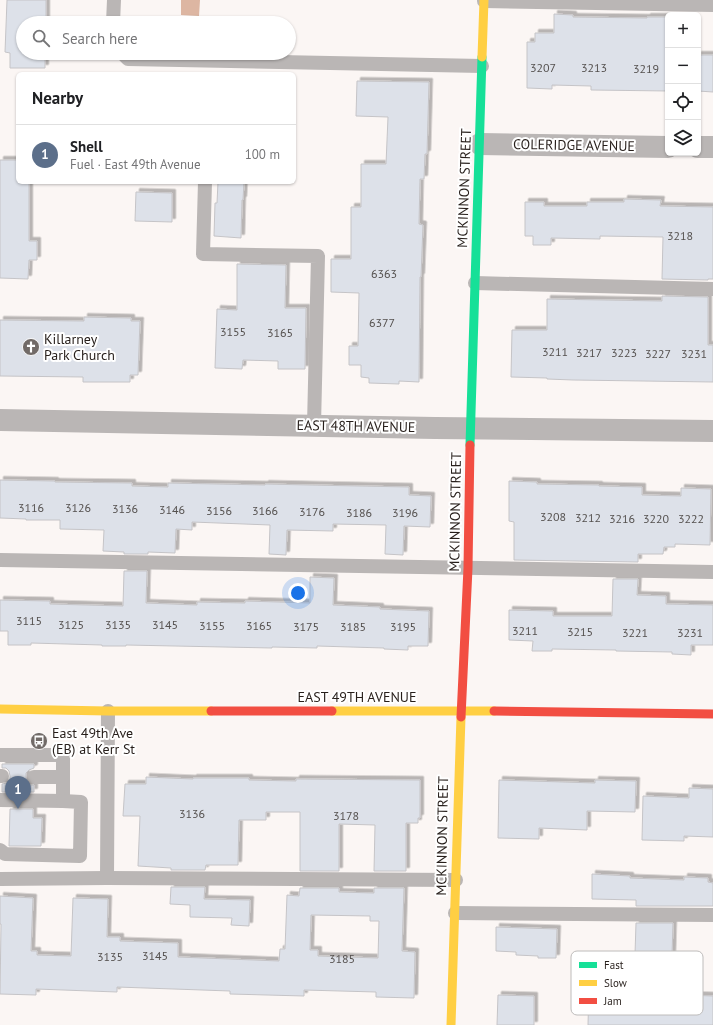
<!DOCTYPE html>
<html lang="en">
<head>
<meta charset="utf-8">
<style>
	body { margin:0; font-family:"PT Sans",sans-serif; background:#f2f2f2; color:#202124 }
	.controls { position:absolute; right:12px; top:12px; display:grid; overflow:hidden; border-radius:6px; box-shadow:0 1px 3px #0004 }
	.controls button { width:36px; height:36px; display:grid; place-items:center; padding:0; border:0; border-bottom:1px solid #e0e0e0; background:#fff; color:#202124; font:20px sans-serif }
	.you { position:absolute; left:298px; top:593px; width:14px; height:14px; margin:-10px; border:3px solid #fff; border-radius:50%; background:#1a73e8; box-shadow:0 0 0 6px #1a73e833 }
	.badge { display:grid; place-items:center; width:26px; height:26px; border-radius:50%; background:#716a67; color:#fff; font-size:13px; font-weight:700 }
	.pin { position:absolute; translate:-50% -33px; filter:drop-shadow(0 1px 2px #0008) }
	.pin::after { content:''; position:absolute; top:21px; width:14px; height:12px; background:inherit; clip-path:polygon(0 0,100% 0,50% 100%) }
	.list { margin:0; padding:0; list-style:none }
	h2 { display:flex; justify-content:space-between; align-items:center; height:52px; margin:0; padding:0 16px; font-size:17px }
	h2 small { font-size:13px; font-weight:400; color:#757577 }
	.list li { display:grid; grid-template-columns:26px 1fr auto; gap:12px; align-items:center; box-sizing:border-box; height:60px; padding:0 16px; border-top:1px solid #e0e0e0 }
	.list b { display:block; font-size:15px; white-space:nowrap }
	.list p { margin:0; font-size:13px; white-space:nowrap; color:#757577 }
	.list em { font-size:13px; font-style:normal; color:#757577 }
	.icon { flex:none; width:22px; height:22px; fill:none; stroke:currentColor; stroke-width:2; stroke-linecap:round; stroke-linejoin:round }
	.map { position:relative; flex:none; width:713px; height:1025px; overflow:hidden }
	.search { position:absolute; background:#fff; box-shadow:0 1px 3px #0004; left:16px; top:16px; width:280px; height:44px; display:flex; align-items:center; gap:10px; box-sizing:border-box; padding:0 14px; border-radius:22px; color:#757577; font-size:15px }
	.panel { position:absolute; background:#fff; box-shadow:0 1px 3px #0004; left:16px; top:72px; width:280px; height:112px; border-radius:6px }
	.map>svg:first-child { display:block }
	.water { fill:#ddb6a2 }
	.building { fill:#dde1e9; stroke:#c5c4c7; fill-rule:evenodd; filter:url(#shadow) }
	.lines { fill:none; stroke-linecap:round; stroke-linejoin:round }
	.lane { stroke:#bab6b5; stroke-width:14 }
	.street { stroke:#bab6b5; stroke-width:22 }
	.fast { stroke:#16e098; stroke-width:9 }
	.slow { stroke:#ffcf43; stroke-width:9 }
	.jam { stroke:#f24e42; stroke-width:9 }
	.labels { text-anchor:middle; dominant-baseline:central; stroke-width:4; stroke-linejoin:round; paint-order:stroke }
	.number-label { font-size:12px; fill:#54504e }
	.street-label { font-size:14px; fill:#271f1b; stroke:#fff }
	.poi-label { font-size:14px; fill:#271f1b; stroke:#fff; text-anchor:start }
	.key { fill:#fff; stroke:#bebcbb; stroke-width:1 }
	.key-label { font-size:11px; fill:#271f1b }
</style>
</head>
<body>
<div class="map">
<svg width="713" height="1025" viewBox="0 0 713 1025">
	<defs>
		<filter id="shadow"><feDropShadow dx="3.5" dy="-3.5" stdDeviation="0" flood-color="#0004"/></filter>
	</defs>
	<rect width="100%" height="100%" fill="#fbf6f4"/>
	<!-- water -->
	<path class="water" d="M181,0h19l-1,16 -18,-1z"/>
	<!-- building -->
	<g class="building">
		<path d="M7,0h39v23h-23v30h22v15h-35v-15l-5,-1z"/>
		<path d="M554,14l19,1v2l74,1v-1h21v74l-77,-1v-4l-39,-1v4l-25,-1v-46h8v-9h19z"/>
		<path d="M698,55h15v37l-15,-1z"/>
		<path d="M357,81l72,1 -2,72h-2l-1,25h-4l-1,45 4,1 -2,52h-1l-1,105 -20,-1v3l-30,-1v-5l-8,-1v-12h-12v-19h9l1,-53 -28,-1v-33h20v-52h10v-43h25l2,-47 -32,-1z"/>
		<path d="M0,160h18v22h11v59h8v19h-8l-1,19 -28,-1z"/>
		<path d="M218,182h26l-1,18h-1l-1,38 -27,-2 1,-33h2z"/>
		<path d="M136,192l36,1v29l-37,-1z"/>
		<path d="M624,199l37,1 -1,6 53,1v72h-5v1l-46,-1 1,-42 -63,-1v3l-49,-1v7h-18v-9h-8v-34h19v4h43v-4h37z"/>
		<path d="M237,264l49,1 -1,43h21l-1,61h-27v-8l-35,-1 -1,9 -27,-1 2,-59 20,1z"/>
		<path d="M662,296l46,1v48h5v37l-140,-2 -26,-1v-1l-36,-1 1,-47h35v-31l115,2z"/>
		<path d="M84,317l47,1v3h9l-2,54h-8v7h-47v-5l-83,-1v-56l84,1z"/>
		<path d="M0,480l55,1v1l77,1v3l36,1v-4l97,2v-1l44,1 100,2v8l22,1 -1,31 -26,-1 -1,29 -18,-1 1,-29 -53,-1v7l-46,-1 -1,25 -17,-1 1,-29 -78,-3v8l-16,-1 -1,24 -27,-1v2h-24v-2l-21,-1 1,-21 -44,-1v-9h-34v-1l-26,-1z"/>
		<path d="M509,481l28,1v2l62,1v1l43,1v8l39,1v-8l30,1 -1,56 -35,-1v3h-11l-1,7h-25v8l-124,-2v-38l-5,-1z"/>
		<path d="M124,571h23l-1,32 51,2v-3l48,1v-2l65,2v-26l24,1 -1,27 47,2v2l49,2 -1,35h-20v4l-24,-1v-1l-67,-2v2l-45,-1v1l-146,-3v1h-24v-1l-71,-2v2h-23v-14h-8v-31l50,1v3l73,2z"/>
		<path d="M613,579h25l-1,16 29,1v8l47,1v40h-22v10l-19,-1v-2l-56,-1v-1l-64,-1v2h-20l1,-10 -24,-1v-30l44,1v5h59z"/>
		<path d="M2,764h32v4l-5,2 -3,3v4l1,5 3,3h4v7h-32v-8l5,-1 3,-3v-4l-1,-5 -3,-3h-4z"/>
		<path d="M146,777l47,2v-1h56v2l47,1v-2l124,1v38h-2v5h-12v48h-32l1,-46 -36,-1v47h-39v-59h-34v8h-27l-1,45h-32l-1,5h-34v-2l-33,-2 2,-50h-17l2,-32h21z"/>
		<path d="M499,780l96,3v-3l41,1 -1,31 -48,-1v19l-48,-2v11l-41,-1z"/>
		<path d="M689,788l24,1v48l-29,-1v5l-42,-1 1,-44 46,2z"/>
		<path d="M10,809h23v9h9l-1,28h-32z"/>
		<path d="M592,874l38,2v2l54,2v-3l24,1v4l5,1v23h-77v-6l-44,-1z"/>
		<path d="M171,887h34l-1,12 46,1 -1,26 -18,-1 1,-7 -42,-1v-12l-20,-1z"/>
		<path d="M300,888h39v4l35,1v-5h30l-2,63 13,1 -1,46 -38,-1v-5l-72,-2v6l-74,-2v-3l-113,-4v5l-81,-3v6l-36,-1 1,-70h-1v-28l33,2 -2,53h6v4l34,1 2,-58 35,1 -1,38h13v4l58,2v14l101,4 1,-12h5l2,-54 12,1zM311,915l59,1v5h9l-1,37 -60,-2v-6h-8z"/>
		<path d="M636,923h37l-1,32 -37,-1z"/>
		<path d="M496,927l61,2 -1,29h-18v-2l-22,-1v-3l-20,-1z"/>
		<path d="M589,985h18v6l25,1 -1,13 53,1v-11l29,1v29h-125z"/>
		<path d="M498,995l36,1v29h-37z"/>
	</g>
	<g class="lines">
		<!-- lane -->
		<g class="lane">
			<path d="M484,1l229,4"/>
			<path d="M113,23l1,-23"/>
			<path d="M122,53l6,6 354,7"/>
			<path d="M205,182l-2,72 115,2 -4,169"/>
			<path d="M475,283l238,6"/>
			<path d="M0,560l713,12"/>
			<path d="M0,755h63"/>
			<path d="M0,776h2"/>
			<path d="M34,777h29"/>
			<path d="M0,800l63,1v-43"/>
			<path d="M0,850l5,4 75,2 1,-54 -18,-1"/>
			<path d="M107,878l1,-167"/>
			<path d="M0,879l107,-1 349,2"/>
			<path d="M455,913l258,2"/>
		</g>
		<!-- street -->
		<g class="street">
			<path d="M480,144l188,3"/>
			<path d="M698,147h15"/>
			<path d="M0,420l435,8 278,3"/>
		</g>
		<!-- fast -->
		<path class="fast" d="M470,445l12,-388"/>
		<!-- slow -->
		<g class="slow">
			<path d="M482,57l2,-57"/>
			<path d="M0,709l108,2h103"/>
			<path d="M332,711h162"/>
			<path d="M451,1025l10,-308"/>
		</g>
		<!-- jam -->
		<g class="jam">
			<path d="M211,711h121"/>
			<path d="M494,711l219,3"/>
			<path d="M461,717l7,-149 2,-123"/>
		</g>
	</g>
	<!-- icons -->
	<defs>
		<g id="church-disc" transform="scale(0.9)"><circle r="9.5" fill="#716a67" stroke="#fff"/><path d="M-1.2-6h2.4v3.5h3.3v2.4h-3.3V6h-2.4V-.1h-3.3v-2.4h3.3Z" fill="#fff"/></g>
		<g id="bus-disc" transform="scale(0.9)"><circle r="9.5" fill="#716a67" stroke="#fff"/><path d="M-5-6H5V4H4V6H2V4H-2V6H-4V4H-5ZM-3.5-4V0h7V-4ZM-3.5 1.2v1.5H-2V1.2ZM2 1.2v1.5H3.5V1.2Z" fill="#fff"/></g>
	</defs>
	<g fill-rule="evenodd">
		<use href="#church-disc" x="31" y="347"/>
		<use href="#bus-disc" x="39" y="741"/>
	</g>
	<g class="labels">
		<!-- number labels -->
		<g class="number-label">
			<text x="543" y="67">3207</text>
			<text x="594" y="67">3213</text>
			<text x="646" y="68">3219</text>
			<text x="680" y="235">3218</text>
			<text x="384" y="273">6363</text>
			<text x="382" y="322">6377</text>
			<text x="233" y="331">3155</text>
			<text x="280" y="332">3165</text>
			<text x="555" y="351">3211</text>
			<text x="589" y="352">3217</text>
			<text x="624" y="352">3223</text>
			<text x="658" y="353">3227</text>
			<text x="694" y="353">3231</text>
			<text x="31" y="507">3116</text>
			<text x="78" y="507">3126</text>
			<text x="125" y="508">3136</text>
			<text x="172" y="509">3146</text>
			<text x="219" y="510">3156</text>
			<text x="265" y="510">3166</text>
			<text x="312" y="511">3176</text>
			<text x="359" y="512">3186</text>
			<text x="405" y="512">3196</text>
			<text x="553" y="516">3208</text>
			<text x="588" y="517">3212</text>
			<text x="622" y="518">3216</text>
			<text x="656" y="518">3220</text>
			<text x="691" y="518">3222</text>
			<text x="29" y="620">3115</text>
			<text x="71" y="624">3125</text>
			<text x="118" y="624">3135</text>
			<text x="165" y="624">3145</text>
			<text x="212" y="625">3155</text>
			<text x="259" y="625">3165</text>
			<text x="306" y="626">3175</text>
			<text x="353" y="626">3185</text>
			<text x="403" y="626">3195</text>
			<text x="525" y="630">3211</text>
			<text x="580" y="631">3215</text>
			<text x="635" y="632">3221</text>
			<text x="690" y="632">3231</text>
			<text x="192" y="813">3136</text>
			<text x="346" y="815">3178</text>
			<text x="155" y="955">3145</text>
			<text x="110" y="956">3135</text>
			<text x="342" y="958">3185</text>
		</g>
		<!-- street labels -->
		<g class="street-label">
			<text transform="translate(574 145) rotate(1)">COLERIDGE AVENUE</text>
			<text transform="translate(464 188) rotate(-88)">MCKINNON STREET</text>
			<text transform="translate(356 426) rotate(1)">EAST 48TH AVENUE</text>
			<text transform="translate(455 512) rotate(-89)">MCKINNON STREET</text>
			<text x="357" y="697">EAST 49TH AVENUE</text>
			<text transform="translate(442 836) rotate(-89)">MCKINNON STREET</text>
		</g>
		<!-- poi labels -->
		<g class="poi-label">
			<text x="44" y="339">Killarney<tspan x="44" dy="16">Park Church</tspan></text>
			<text x="52" y="733">East 49th Ave<tspan x="52" dy="16">(EB) at Kerr St</tspan></text>
		</g>
	</g>
	<!-- legend -->
	<rect x="571" y="951" width="132" height="64" rx="6" class="key"/>
	<rect x="579" y="962" width="18" height="6" fill="#16e098"/>
	<rect x="579" y="980" width="18" height="6" fill="#ffcf43"/>
	<rect x="579" y="998" width="18" height="6" fill="#f24e42"/>
	<g class="key-label">
		<text x="604" y="969">Fast</text>
		<text x="604" y="987">Slow</text>
		<text x="604" y="1005">Jam</text>
	</g>
</svg>
<div class="controls">
<button>+</button>
<button>−</button>
<button><svg class="icon" aria-label="locate" viewBox="0 0 24 24"><circle cx="12" cy="12" r="6"/><path d="M12 2v4M12 18v4M2 12h4M18 12h4"/></svg></button>
<button><svg class="icon" aria-label="layers" viewBox="0 0 24 24"><path d="M12 4l9 5-9 5-9-5zM3 14l9 5 9-5"/></svg></button>
</div>
<div class="you"></div>
<div class="pin badge" style="left:18px;top:809px;background:#5c6f8a">1</div>
<div class="search"><svg class="icon" aria-label="search" viewBox="0 0 24 24"><circle cx="10" cy="10" r="6"/><path d="M15 15l6 6"/></svg>Search here</div>
<section class="panel">
<h2>Nearby<small></small></h2>
<ul class="list">
<li><span class="badge" style="background:#5c6f8a">1</span><div><b>Shell</b><p>Fuel · East 49th Avenue</p></div><em>100 m</em></li>
</ul>
</section>
</div>
</body>
</html>
